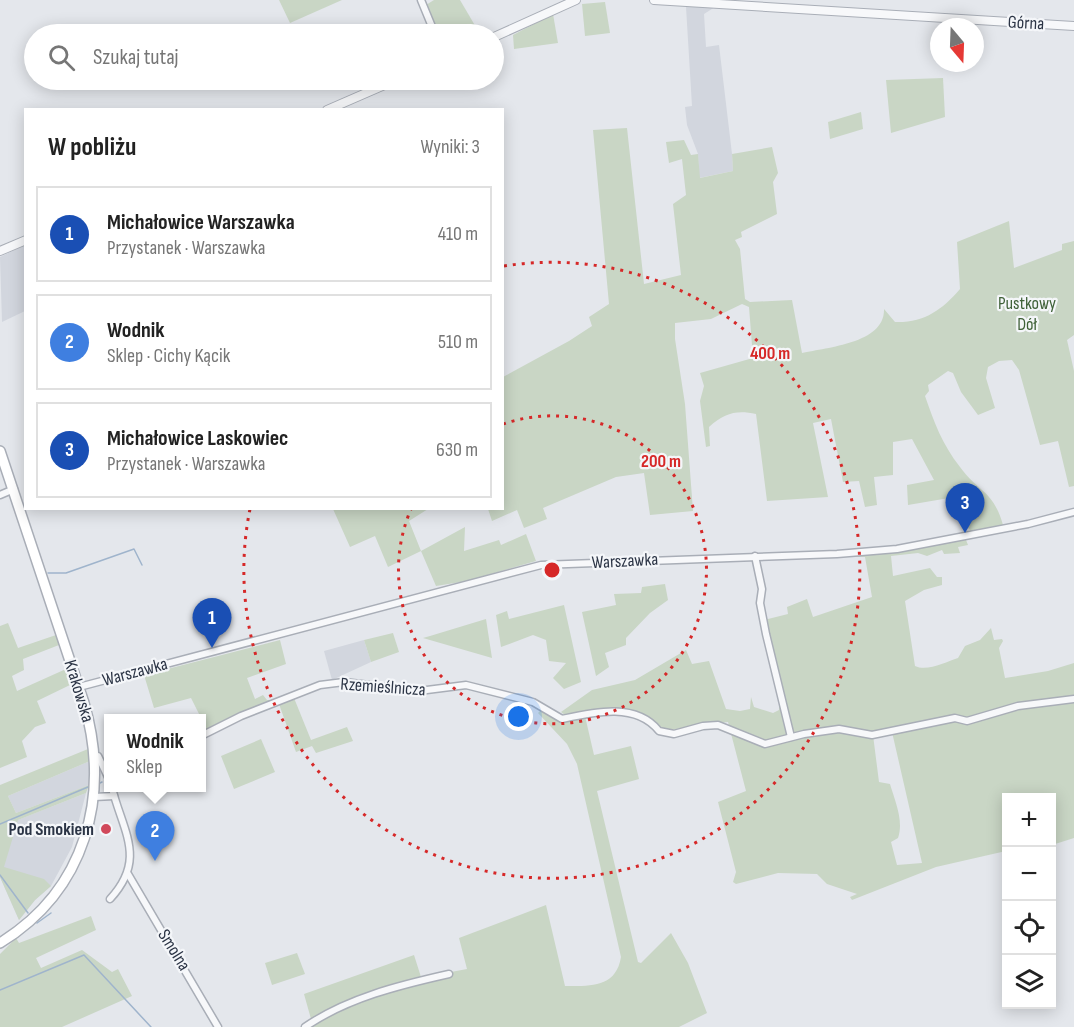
<!DOCTYPE html>
<html lang="pl">
<head>
<meta charset="utf-8">
<style>
	body { margin:0; font-family:"Sofia Sans Condensed",sans-serif; background:#f6f6f6; color:#222 }
	.controls { position:absolute; right:18px; bottom:18px; display:grid; overflow:hidden; border-radius:0px; box-shadow:0 3px 15px #0003 }
	.controls button { width:54px; height:54px; display:grid; place-items:center; padding:0; border:0; border-bottom:2px solid #e0e0e0; background:#fff; color:#222; font:30px sans-serif }
	.compass { position:absolute; left:930px; top:18px; width:54px; height:54px; border-radius:50%; background:#fff; box-shadow:0 3px 15px #0003; rotate:161deg }
	.you { position:absolute; left:519px; top:717px; width:21px; height:21px; margin:-15px; border:4px solid #fff; border-radius:50%; background:#1a73e8; box-shadow:0 0 0 9px #1a73e833 }
	.badge { display:grid; place-items:center; width:39px; height:39px; border-radius:50%; background:#d1495b; color:#fff; font-size:20px; font-weight:700 }
	.pin { position:absolute; translate:-50% -50px; filter:drop-shadow(0 2px 3px #0008) }
	.pin::after { content:''; position:absolute; top:32px; width:21px; height:18px; background:inherit; clip-path:polygon(0 0,100% 0,50% 100%) }
	.popup { position:absolute; left:104px; top:714px; width:102px; height:78px; box-sizing:border-box; display:grid; place-content:center; border-radius:0px; background:#fff; filter:drop-shadow(0 2px 4px #0005); font-size:20px; white-space:nowrap; color:#767676 }
	.popup b { font-size:22px; color:#222 }
	.popup::after { content:''; position:absolute; left:50%; top:100%; margin-left:-12px; border:12px solid transparent; border-top-color:#fff }
	.list { margin:0; padding:0; list-style:none }
	h2 { display:flex; justify-content:space-between; align-items:center; height:78px; margin:0; padding:0 24px; font-size:26px }
	h2 small { font-size:20px; font-weight:400; color:#767676 }
	.list li { display:grid; grid-template-columns:39px 1fr auto; gap:18px; align-items:center; box-sizing:border-box; height:96px; margin:0 12px 12px; padding:0 12px; border:2px solid #e0e0e0; border-radius:0px }
	.list b { display:block; font-size:22px; white-space:nowrap }
	.list p { margin:0; font-size:20px; white-space:nowrap; color:#767676 }
	.list em { font-size:20px; font-style:normal; color:#767676 }
	.icon { flex:none; width:33px; height:33px; fill:none; stroke:currentColor; stroke-width:2; stroke-linecap:round; stroke-linejoin:round }
	.map { position:relative; flex:none; width:1074px; height:1027px; overflow:hidden }
	.search { position:absolute; background:#fff; box-shadow:0 3px 15px #0003; left:24px; top:24px; width:480px; height:66px; display:flex; align-items:center; gap:15px; box-sizing:border-box; padding:0 21px; border-radius:33px; color:#767676; font-size:22px }
	.panel { position:absolute; background:#fff; box-shadow:0 3px 15px #0003; left:24px; top:108px; width:480px; height:402px; border-radius:0px }
	.map>svg:first-child { display:block }
	.built { fill:#d2d6de }
	.green { fill:#c9d6c5; fill-rule:evenodd }
	.lines { fill:none; stroke-linecap:round; stroke-linejoin:round }
	.stream { stroke:#9fb4cc; stroke-width:1.5 }
	.minor-casing { stroke:#a9aeb7; stroke-width:9 }
	.tertiary-casing { stroke:#a9aeb7; stroke-width:10 }
	.secondary-casing { stroke:#a9aeb7; stroke-width:12 }
	.minor { stroke:#f7f8fa; stroke-width:6 }
	.tertiary { stroke:#f7f8fa; stroke-width:8 }
	.secondary { stroke:#fff; stroke-width:9 }
	.ring { fill:none; stroke:#d62828; stroke-width:3; stroke-dasharray:3 6 }
	.poi-dot { fill:#d1495b; stroke:#f4f6f9; stroke-width:2 }
	.labels { text-anchor:middle; dominant-baseline:central; stroke-width:4.5; stroke-linejoin:round; paint-order:stroke }
	.street-label { font-size:18px; fill:#2b3445; stroke:#f4f6f9 }
	.park-label { font-size:18px; fill:#3f6138; stroke:#f4f6f9 }
	.poi-label { font-size:18px; font-weight:bold; fill:#2b3445; stroke:#f4f6f9; text-anchor:end }
	.centre { fill:#d62828; stroke:#f4f6f9; stroke-width:3 }
	.ring-label { font-size:18px; text-anchor:middle; font-weight:bold; fill:#d62828; stroke:#f4f6f9; stroke-width:4.5; stroke-linejoin:round; paint-order:stroke }
</style>
</head>
<body>
<div class="map">
<svg width="1074" height="1027" viewBox="0 0 1074 1027">
	<rect width="100%" height="100%" fill="#e4e7ec"/>
	<!-- built -->
	<g class="built">
		<path d="M686,7h29l-11,7 2,33 13,-2 13,109 1,17 -34,7 -1,-24 -11,-29 -2,-18 7,-1z"/>
		<path d="M25,245v66l-23,11 -2,-65z"/>
		<path d="M364,640l7,22 -39,18 -8,-29z"/>
		<path d="M90,761l-1,24 -73,28 -8,-17z"/>
		<path d="M86,793l-14,54 -21,39 -16,14 -16,20 -19,-43v-50z"/>
	</g>
	<!-- green -->
	<g class="green">
		<path d="M279,0h63l-52,23z"/>
		<path d="M434,0h26l20,34h-42l-12,-29z"/>
		<path d="M605,2l5,31 -25,3 -3,-32z"/>
		<path d="M553,14l5,29 -44,6 -1,-14z"/>
		<path d="M943,78l2,39 -54,16 -5,-53z"/>
		<path d="M861,112l2,17 -33,10 -2,-17z"/>
		<path d="M627,128l17,156 37,-9 -8,-71 13,-9 -4,-36 -13,4 -3,-21 18,-2 7,15 7,-1 2,24 33,-7 -1,-17 40,-7 6,26 -5,9 4,32 -36,18 1,5 -7,3 5,9 5,50 5,3 42,-2 10,53c26,-6 83,-10 82,-44l11,13c29,1 47,-12 65,-33l-3,-47 52,-21 5,47 48,-18v-6l12,-3v94l-7,5 7,31v115l-5,1 -11,-46 -18,4 -21,-75 -7,-10 -13,1 -11,6 -2,11 9,30 -17,7 -17,-23 -8,-19 -5,-2 -20,14 1,6 -4,5c9,26 17,48 35,71 19,26 33,23 43,58l-32,7 -22,-34 -41,7 -1,-20 27,-5 -22,-41 -19,3v33l-19,2 3,28 -12,2 -6,-26 -16,1 -12,-63 -18,4 15,74 -61,4 -11,-87c-20,-4 -31,-1 -47,13l1,19 -4,1 -6,-46 4,-15 -4,-13 53,-15 -4,-51 -7,-3 -31,15 -36,4v16l10,65 8,107 -43,4 -6,-42 -28,4 -73,31 4,11 -23,9 -7,-18 -25,11 -4,-12 14,-1 1,-131 66,-36 23,-15 -3,-9 20,-13 -16,-174z"/>
		<path d="M333,509h95l-19,12 12,30 44,-24 -1,24 35,-11 2,5 25,-11 10,27 -69,20 -31,5 -15,-35 -33,16 -13,-31 -25,11z"/>
		<path d="M966,540l2,5 -10,2 2,6 -16,1 -2,-4 -15,6 -9,-3 -27,3 2,20 37,-8 7,9h5v8l-18,5 -19,11 10,65c12,6 31,-4 43,-8l7,-12 15,-6 11,-12 3,12 8,-1 1,2 -4,7 6,30 43,-7 26,-8v175l-22,7v-47h-46v53l-70,16 -84,33 -2,-3 7,-3 -30,-10 -10,-10 -39,-1 -42,11 -3,-2 3,-10 -18,-70 28,-11 -18,-69 -67,9c-23,-29 -63,-21 -96,-16l-4,-3 31,-22 43,-10 51,-30 6,14 17,-3 17,48 14,2 10,-2 1,-12 3,10 19,6 6,-3v-9l3,-3 -18,-78 24,-6 -1,-7 20,-8 6,18 59,-20 -7,-40 -36,-1 62,-4zM892,732l30,131 -25,2 -6,-23 7,-4c6,-17 -3,-37 -8,-54l-11,-2 -6,-47z"/>
		<path d="M665,584l3,16 -18,13 -24,25v7l-21,8 4,14 -13,9 -14,-64 34,-7 -2,-11 27,-1 1,-6z"/>
		<path d="M564,605l17,77 -17,7 -11,-11 13,-15 -17,-2 -3,-21 -13,-5 -32,12 -5,-32 11,-4 2,8z"/>
		<path d="M486,619l6,39 -69,-20 7,-2z"/>
		<path d="M8,623l10,25 38,-13 3,10 -36,14 1,11 -12,6 5,15 49,-22 4,16 -33,16 9,22 -11,4 -13,14 5,16 -27,11v-142z"/>
		<path d="M393,633l6,19 -28,10 -7,-22z"/>
		<path d="M280,640l6,24 -39,14 8,21 8,-4 4,5h10l-75,31 -1,-13 -10,-20 -37,10 -10,-33z"/>
		<path d="M294,698l17,42 36,-13 6,14 -37,12 -4,-7 -16,6 -17,-48z"/>
		<path d="M542,709l15,10 28,-3 9,39 37,-9 8,33 -42,12 41,171 3,1 30,-30 17,30 19,50 -28,14h-372c46,-25 93,-40 144,-51v-4l16,-3 -8,-31 87,-33 19,81c25,0 51,2 56,-29l-44,-193 -10,-20 -29,-31z"/>
		<path d="M261,739l14,33 -41,17 -13,-33z"/>
		<path d="M88,749l2,12 -82,35 8,17 73,-28 -3,8 -68,27 -14,47 40,12 7,7 -16,14 -16,20 -19,-43v-92z"/>
		<path d="M91,916l5,14 -60,28 5,10 41,-18 30,22 6,-3 14,27 -70,31h-62v-73l16,-16 3,5z"/>
		<path d="M297,953l8,21 -33,11 -7,-22z"/>
		<path d="M414,955l7,22 -77,27 -33,15 -7,-25z"/>
	</g>
	<g class="lines">
		<!-- stream -->
		<g class="stream">
			<path d="M48,573h18l68,-24 8,16"/>
			<path d="M100,783l2,-1"/>
			<path d="M0,824l88,-37"/>
			<path d="M0,875l28,38"/>
			<path d="M37,923l14,-10"/>
			<path d="M0,990l84,-35 67,72"/>
		</g>
		<!-- minor casing -->
		<g class="minor-casing">
			<g id="minor">
				<path d="M421,0l14,34"/>
				<path d="M0,495l14,-6"/>
				<path d="M755,556l7,33 -2,14 6,31 25,103"/>
				<path d="M79,687l462,-122 296,-11 60,-5 131,-25 46,-12"/>
				<path d="M201,736l40,-20 79,-31 24,-3 75,9 47,-6 67,17 29,17c32,-7 74,-17 97,12l15,3 29,-8 15,-1 47,19 39,-10 35,-5 33,6 83,-17 12,3 51,-15 56,-7"/>
				<path d="M95,756h3l10,21"/>
				<path d="M94,797l20,-1"/>
				<path d="M128,874l90,153"/>
				<path d="M110,899c37,-40 13,-67 2,-111"/>
				<path d="M305,1027c42,-29 95,-42 144,-53"/>
			</g>
		</g>
		<!-- tertiary casing -->
		<g class="tertiary-casing">
			<g id="tertiary">
				<path d="M654,0l420,26"/>
				<path d="M494,37l82,-37"/>
				<path d="M327,110l69,-30"/>
				<path d="M0,251l26,-11"/>
			</g>
		</g>
		<!-- secondary casing -->
		<g class="secondary-casing">
			<path id="secondary" d="M0,451l84,252c27,93 2,187 -84,240"/>
		</g>
		<!-- minor -->
		<use href="#minor" class="minor"/>
		<!-- tertiary -->
		<use href="#tertiary" class="tertiary"/>
		<!-- secondary -->
		<use href="#secondary" class="secondary"/>
	</g>
	<!-- distance rings -->
	<g class="ring">
		<path d="M503 424A154 154 0 1 1 411 509"/>
		<path d="M504 266A308 308 0 1 1 250 509"/>
	</g>
	<!-- markers -->
	<circle class="poi-dot" cx="106" cy="829" r="6"/>
	<g class="labels">
		<!-- street labels -->
		<g class="street-label">
			<text transform="translate(1026 23) rotate(3)">Górna</text>
			<text transform="translate(625 561) rotate(-3)">Warszawka</text>
			<text transform="translate(135 672) rotate(-15)">Warszawka</text>
			<text transform="translate(383 687) rotate(4)">Rzemieślnicza</text>
			<text transform="translate(79 691) rotate(73)">Krakowska</text>
			<text transform="translate(174 950) rotate(58)">Smolna</text>
		</g>
		<!-- park labels -->
		<g class="park-label">
			<text x="1027" y="303">Pustkowy<tspan x="1027" dy="21">Dół</tspan></text>
		</g>
		<!-- poi labels -->
		<g class="poi-label">
			<text x="94" y="829">Pod Smokiem</text>
		</g>
	</g>
	<circle cx="552" cy="570" r="9" class="centre"/>
	<g class="ring-label">
		<text x="770" y="359">400 m</text>
		<text x="661" y="467">200 m</text>
	</g>
</svg>
<div class="controls">
<button>+</button>
<button>−</button>
<button><svg class="icon" aria-label="locate" viewBox="0 0 24 24"><circle cx="12" cy="12" r="6"/><path d="M12 2v4M12 18v4M2 12h4M18 12h4"/></svg></button>
<button><svg class="icon" aria-label="layers" viewBox="0 0 24 24"><path d="M12 4l9 5-9 5-9-5zM3 14l9 5 9-5"/></svg></button>
</div>
<svg class="compass" viewBox="-18 -18 36 36"><path d="M0-13l5 13h-10z" fill="#e53935"/><path d="M0 13l5-13h-10z" fill="#767676"/></svg>
<div class="you"></div>
<div class="pin badge" style="left:212px;top:648px;background:#1a4fb4">1</div>
<div class="pin badge" style="left:155px;top:861px;background:#3f7fe0">2</div>
<div class="popup"><b>Wodnik</b>Sklep</div>
<div class="pin badge" style="left:965px;top:533px;background:#1a4fb4">3</div>
<div class="search"><svg class="icon" aria-label="search" viewBox="0 0 24 24"><circle cx="10" cy="10" r="6"/><path d="M15 15l6 6"/></svg>Szukaj tutaj</div>
<section class="panel">
<h2>W pobliżu<small>Wyniki: 3</small></h2>
<ul class="list">
<li><span class="badge" style="background:#1a4fb4">1</span><div><b>Michałowice Warszawka</b><p>Przystanek · Warszawka</p></div><em>410 m</em></li>
<li><span class="badge" style="background:#3f7fe0">2</span><div><b>Wodnik</b><p>Sklep · Cichy Kącik</p></div><em>510 m</em></li>
<li><span class="badge" style="background:#1a4fb4">3</span><div><b>Michałowice Laskowiec</b><p>Przystanek · Warszawka</p></div><em>630 m</em></li>
</ul>
</section>
</div>
</body>
</html>
